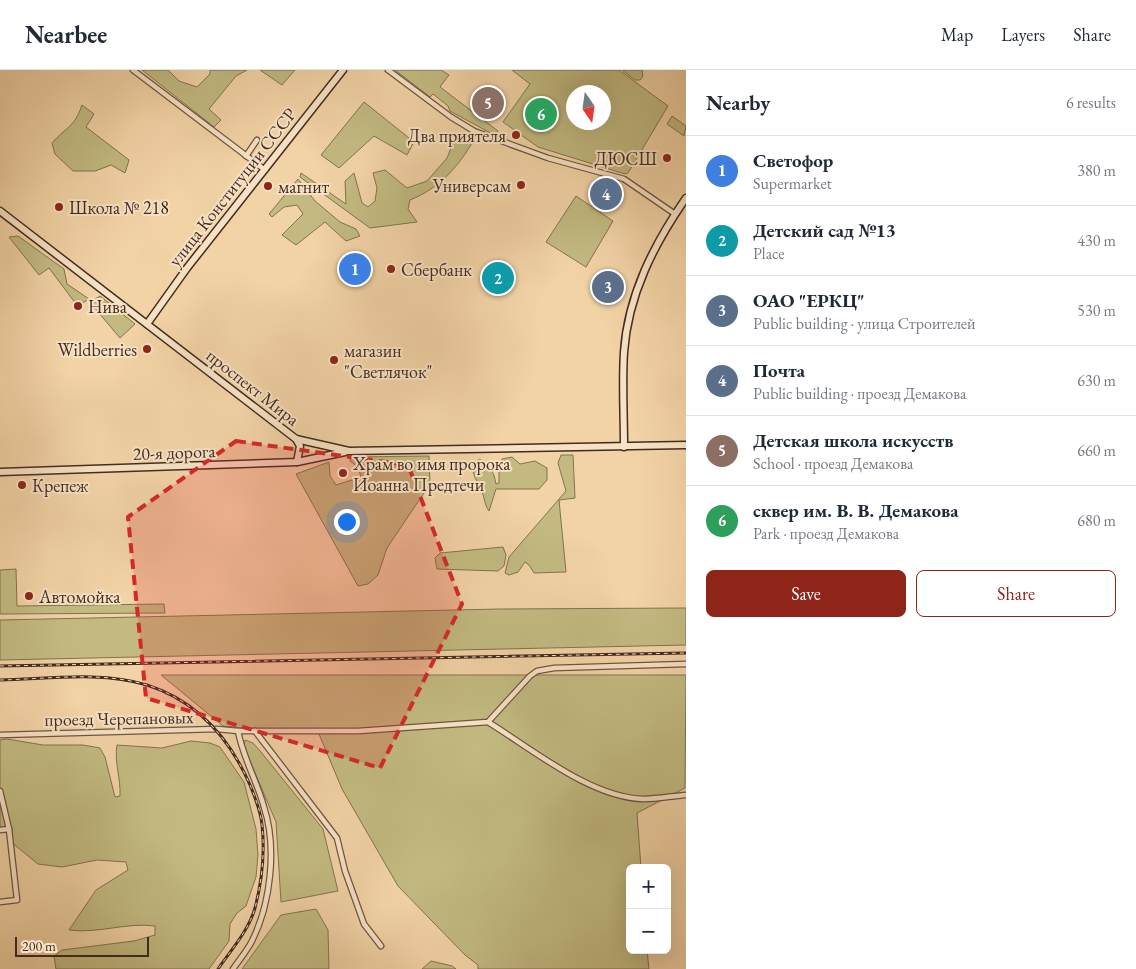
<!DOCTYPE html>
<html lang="en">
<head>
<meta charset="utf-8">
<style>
	body { margin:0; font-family:"EB Garamond",serif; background:#f2f2f3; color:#1f2937 }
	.controls { position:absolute; right:15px; bottom:15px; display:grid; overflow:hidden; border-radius:8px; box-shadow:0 5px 20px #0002 }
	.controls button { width:45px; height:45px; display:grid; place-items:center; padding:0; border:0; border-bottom:1px solid #e0e1e3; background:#fff; color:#1f2937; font:25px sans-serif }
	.compass { position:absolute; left:566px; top:15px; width:45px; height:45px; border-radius:50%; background:#fff; box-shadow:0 5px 20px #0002; rotate:167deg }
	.scale { position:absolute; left:15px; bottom:12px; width:134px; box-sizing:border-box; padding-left:5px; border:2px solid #442b21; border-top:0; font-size:14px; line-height:18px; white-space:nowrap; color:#442b21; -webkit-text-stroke:4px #f7e2c5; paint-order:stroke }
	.you { position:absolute; left:346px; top:451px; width:18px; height:18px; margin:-12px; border:4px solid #fff; border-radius:50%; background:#1a73e8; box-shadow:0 0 0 8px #1a73e833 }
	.badge { display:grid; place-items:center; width:32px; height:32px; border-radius:50%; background:#8f2418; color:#fff; font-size:16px; font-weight:700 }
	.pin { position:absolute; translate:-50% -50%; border:2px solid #fff; box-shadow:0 1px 5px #0006 }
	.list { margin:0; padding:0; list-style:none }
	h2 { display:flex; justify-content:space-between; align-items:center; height:65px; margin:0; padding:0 20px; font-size:21px }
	h2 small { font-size:16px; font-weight:400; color:#747a83 }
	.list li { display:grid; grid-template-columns:32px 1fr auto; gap:15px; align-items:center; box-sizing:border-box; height:70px; padding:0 20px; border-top:1px solid #e0e1e3 }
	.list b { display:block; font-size:19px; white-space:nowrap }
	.list p { margin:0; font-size:16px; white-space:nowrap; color:#747a83 }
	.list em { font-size:16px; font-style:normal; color:#747a83 }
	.actions { display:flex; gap:10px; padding:15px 20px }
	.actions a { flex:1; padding:11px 0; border:1px solid #8f2418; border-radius:8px; text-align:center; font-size:18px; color:#8f2418 }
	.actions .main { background:#8f2418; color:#fff }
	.map { position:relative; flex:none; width:686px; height:899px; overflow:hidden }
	header { display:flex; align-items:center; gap:30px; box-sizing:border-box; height:70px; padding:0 25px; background:#fff; border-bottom:1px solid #e0e1e3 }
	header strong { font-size:24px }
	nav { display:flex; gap:28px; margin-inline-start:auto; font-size:18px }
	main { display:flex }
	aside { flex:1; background:#fff }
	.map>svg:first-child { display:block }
	.green { fill:#c2ba81; stroke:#837251; fill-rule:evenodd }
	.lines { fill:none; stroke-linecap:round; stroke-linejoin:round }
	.street-casing { stroke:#705542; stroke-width:7 }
	.secondary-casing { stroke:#442b21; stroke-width:9 }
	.street { stroke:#f7e2c5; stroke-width:4.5 }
	.secondary { stroke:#f7e2c5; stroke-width:6 }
	.rail-casing { stroke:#442b21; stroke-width:3 }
	.rail { stroke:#f7e2c5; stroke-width:1; stroke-dasharray:4; stroke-linecap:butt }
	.marked { fill:#d62828; fill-opacity:0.2; stroke:#d62828; stroke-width:4; stroke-dasharray:10 6; stroke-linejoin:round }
	.poi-dot { fill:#8f2418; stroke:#f7e2c5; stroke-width:2 }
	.labels { text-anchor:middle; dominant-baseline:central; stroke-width:4; stroke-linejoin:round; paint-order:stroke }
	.poi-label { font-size:18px; fill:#442b21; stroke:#f7e2c5; text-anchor:start }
	.street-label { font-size:18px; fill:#442b21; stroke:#f7e2c5 }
</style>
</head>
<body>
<header>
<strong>Nearbee</strong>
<nav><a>Map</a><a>Layers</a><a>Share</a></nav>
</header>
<main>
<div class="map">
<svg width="686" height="899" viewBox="0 0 686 899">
	<rect width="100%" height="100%" fill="#f2d3a6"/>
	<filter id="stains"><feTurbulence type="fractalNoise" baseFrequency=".004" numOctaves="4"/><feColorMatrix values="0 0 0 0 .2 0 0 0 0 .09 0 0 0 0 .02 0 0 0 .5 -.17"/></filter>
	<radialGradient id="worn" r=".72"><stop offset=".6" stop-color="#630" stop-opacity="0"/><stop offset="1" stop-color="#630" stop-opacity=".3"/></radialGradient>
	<!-- green -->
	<g class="green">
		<path d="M142,0h26l11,11 18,6 13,-13v-4h37l-11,6 -27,33 12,11 -7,7z"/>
		<path d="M260,0h35l-13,15z"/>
		<path d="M395,0h46l8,5 -9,12 58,44 -2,5 -46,-25 -2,-5 -15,-12 -3,3z"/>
		<path d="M512,0h107l49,36 -40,67 -3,1 -87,-27 -35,-25 27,-38zM574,22h30v30h-30z"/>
		<path d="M622,0h20l1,6 -3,4h-5z"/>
		<path d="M364,32l50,40 -7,13 -33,-19 -35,32 -18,-13z"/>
		<path d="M82,35l12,9 -8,13 43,33 -4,13 -14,-8 -16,6h-22l-18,-17 -3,-11c15,-17 22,-15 30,-38z"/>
		<path d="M672,46l14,10 -2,10 -17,-12z"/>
		<path d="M457,63l18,5c-16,28 -35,50 -65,62l-2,9 9,13 -47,6 -70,-51 1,-4 45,31 -1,-23 9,-8 8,30 6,4 7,-6 2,-13 -4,-15 12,-3 22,18 20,-7 20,-23z"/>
		<path d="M298,109l17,22 25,21 16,7 4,7 -14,5 -21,-19 -29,23 -14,-10 21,-21 -6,-9 -13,2 -12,10 -3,-3z"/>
		<path d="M576,126l37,25 -27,46 -40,-25z"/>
		<path d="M18,166l46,33 3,15 25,17 8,-5 35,28 -15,14 -32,-38 -6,3 -2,-2 -4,3 -27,-36 -10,7 -30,-38z"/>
		<path d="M561,385h12l2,43 -16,2 7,72 -32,1 -5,-8 -4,-3 -7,10 -9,3 -4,-2 4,-16 57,-66 -8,-28z"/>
		<path d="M429,386l1,28 -43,64 -9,27 -10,9 -10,2 -62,-112 33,-12 1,14 6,9 25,-8 -3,-10 -8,-6v-4z"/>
		<path d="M512,387l8,7 15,-3 12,7v12l-8,9h-43l-7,22c-5,-7 -4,-12 -7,-19 -3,-11 -8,-11 -9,-23l6,-10c11,6 15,13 17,25l3,-1v-17l3,-7z"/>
		<path d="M503,477l3,8 -2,11 -6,5 -61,-2 -2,-11 5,-5z"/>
		<path d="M16,499l1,37 147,-2 1,9 -165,1v-44z"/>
		<path d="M686,538v37l-686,15v-40l500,-11z"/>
		<path d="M161,605h525l-1,113 -48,25 4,55h-11v82h17l2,19h-171v-4l-13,-10 -67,-69 -56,-97 -23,-55 -96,-8z"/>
		<path d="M7,669l36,6h40l17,3 5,9 10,40 5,-1c1,-17 -6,-34 -3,-51l45,3 29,-7 19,2 10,4 24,35 12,47 2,26 -2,22 -10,29 -9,7 -7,11 -1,17 -20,28h-153l-2,-13 8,-6 72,-9 21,-6v-9c-28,-4 -57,8 -86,4l27,-40 32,-20 -2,-8 -29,-2 -35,7 -24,-3 -27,-22 -2,-13 -9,-2v-87z"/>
		<path d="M245,670l8,3 8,9 62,77 15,62 -57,11 -5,-80 -29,-68 -3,-8z"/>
		<path d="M316,839l12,21 1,39h-87l39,-54z"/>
		<path d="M431,891l21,5 4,3h-34z"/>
	</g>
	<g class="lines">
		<!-- street casing -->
		<g class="street-casing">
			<g id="street">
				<path d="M133,0l132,100"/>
				<path d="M388,0l63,47 23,14 74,27 76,21 51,35"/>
				<path d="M246,86l11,-16"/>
				<path d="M488,652c44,27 103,76 156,77 14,0 28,-3 42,-4"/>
				<path d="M255,661l82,107 8,33 19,53 17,22"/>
				<path d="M0,665l217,-6 21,2h120l130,-9 42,-46 7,-5 17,-3 132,-4"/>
				<path d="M0,721l9,38 8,71 -17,2"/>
				<path d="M0,760l9,-1"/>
				<path d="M233,899c6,-9 14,-18 19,-28 19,-38 25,-94 12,-134 -7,-26 -21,-49 -26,-76"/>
			</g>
		</g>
		<!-- secondary casing -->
		<g class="secondary-casing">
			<g id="secondary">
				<path d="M0,141l296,228 53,12 337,-6"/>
				<path d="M147,254l40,-56 156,-198"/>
				<path d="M296,369l4,7 -3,16"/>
				<path d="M624,377c0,-32 -2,-64 0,-95 4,-57 30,-108 62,-154"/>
				<path d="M0,402l297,-10 48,-10"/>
			</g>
		</g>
		<!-- street -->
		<use href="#street" class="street"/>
		<!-- secondary -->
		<use href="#secondary" class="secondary"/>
		<!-- rail casing -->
		<g class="rail-casing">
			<g id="rail">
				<path d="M0,596l686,-13"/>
				<path d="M0,610c48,-1 101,-9 147,5 50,16 83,54 103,100 5,12 11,27 12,40 3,27 0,56 -7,83 -6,22 -24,42 -37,61"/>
			</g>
		</g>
		<!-- rail -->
		<use href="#rail" class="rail"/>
	</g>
	<!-- marked area -->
	<path class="marked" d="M236,371l172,24 54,139 -82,164 -234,-70 -18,-181z"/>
	<!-- markers -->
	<g class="poi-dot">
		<circle cx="516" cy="65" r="5"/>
		<circle cx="667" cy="88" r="5"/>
		<circle cx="521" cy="115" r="5"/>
		<circle cx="268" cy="116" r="5"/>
		<circle cx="59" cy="137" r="5"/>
		<circle cx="391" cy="199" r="5"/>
		<circle cx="78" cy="236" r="5"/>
		<circle cx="147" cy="279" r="5"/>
		<circle cx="334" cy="290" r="5"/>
		<circle cx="343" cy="403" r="5"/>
		<circle cx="22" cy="415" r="5"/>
		<circle cx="29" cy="526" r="5"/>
	</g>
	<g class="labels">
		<!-- poi labels -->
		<g class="poi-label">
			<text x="506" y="65" text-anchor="end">Два приятеля</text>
			<text x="657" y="88" text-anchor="end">ДЮСШ</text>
			<text x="511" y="115" text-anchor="end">Универсам</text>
			<text x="278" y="116">магнит</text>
			<text x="69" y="137">Школа № 218</text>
			<text x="401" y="199">Сбербанк</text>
			<text x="88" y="236">Нива</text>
			<text x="137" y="279" text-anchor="end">Wildberries</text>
			<text x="344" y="280">магазин<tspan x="344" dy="21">"Светлячок"</tspan></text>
			<text x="353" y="393">Храм во имя пророка<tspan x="353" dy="21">Иоанна Предтечи</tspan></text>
			<text x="32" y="415">Крепеж</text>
			<text x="39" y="526">Автомойка</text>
		</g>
		<!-- street labels -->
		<g class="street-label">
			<text transform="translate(232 117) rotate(-52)">улица Конституции СССР</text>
			<text transform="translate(253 317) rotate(38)">проспект Мира</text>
			<text transform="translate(174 382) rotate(-2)">20-я дорога</text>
			<text transform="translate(119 648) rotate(-1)">проезд Черепановых</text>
		</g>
	</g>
	<rect width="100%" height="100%" filter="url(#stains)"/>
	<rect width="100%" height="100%" fill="url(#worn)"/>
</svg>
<div class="controls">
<button>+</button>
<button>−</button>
</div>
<svg class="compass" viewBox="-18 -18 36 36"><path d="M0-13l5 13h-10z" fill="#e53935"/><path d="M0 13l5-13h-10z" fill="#747a83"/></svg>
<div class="scale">200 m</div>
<div class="you"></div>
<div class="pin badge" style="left:355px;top:199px;background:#3f7fe0">1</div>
<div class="pin badge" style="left:498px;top:208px;background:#0f9aa8">2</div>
<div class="pin badge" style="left:608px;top:217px;background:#5c6f8a">3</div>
<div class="pin badge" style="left:606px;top:124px;background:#5c6f8a">4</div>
<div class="pin badge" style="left:488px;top:33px;background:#8d6e63">5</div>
<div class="pin badge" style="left:541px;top:44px;background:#2e9e5b">6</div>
</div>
<aside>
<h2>Nearby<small>6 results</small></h2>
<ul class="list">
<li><span class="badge" style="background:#3f7fe0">1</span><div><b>Светофор</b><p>Supermarket</p></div><em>380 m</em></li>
<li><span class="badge" style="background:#0f9aa8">2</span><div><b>Детский сад №13</b><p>Place</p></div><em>430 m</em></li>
<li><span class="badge" style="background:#5c6f8a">3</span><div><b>ОАО &quot;ЕРКЦ&quot;</b><p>Public building · улица Строителей</p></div><em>530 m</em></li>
<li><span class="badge" style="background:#5c6f8a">4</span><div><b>Почта</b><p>Public building · проезд Демакова</p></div><em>630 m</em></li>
<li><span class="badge" style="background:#8d6e63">5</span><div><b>Детская школа искусств</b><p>School · проезд Демакова</p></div><em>660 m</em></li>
<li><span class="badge" style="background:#2e9e5b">6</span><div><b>сквер им. В. В. Демакова</b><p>Park · проезд Демакова</p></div><em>680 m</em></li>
</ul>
<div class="actions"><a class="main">Save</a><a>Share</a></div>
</aside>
</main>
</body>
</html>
